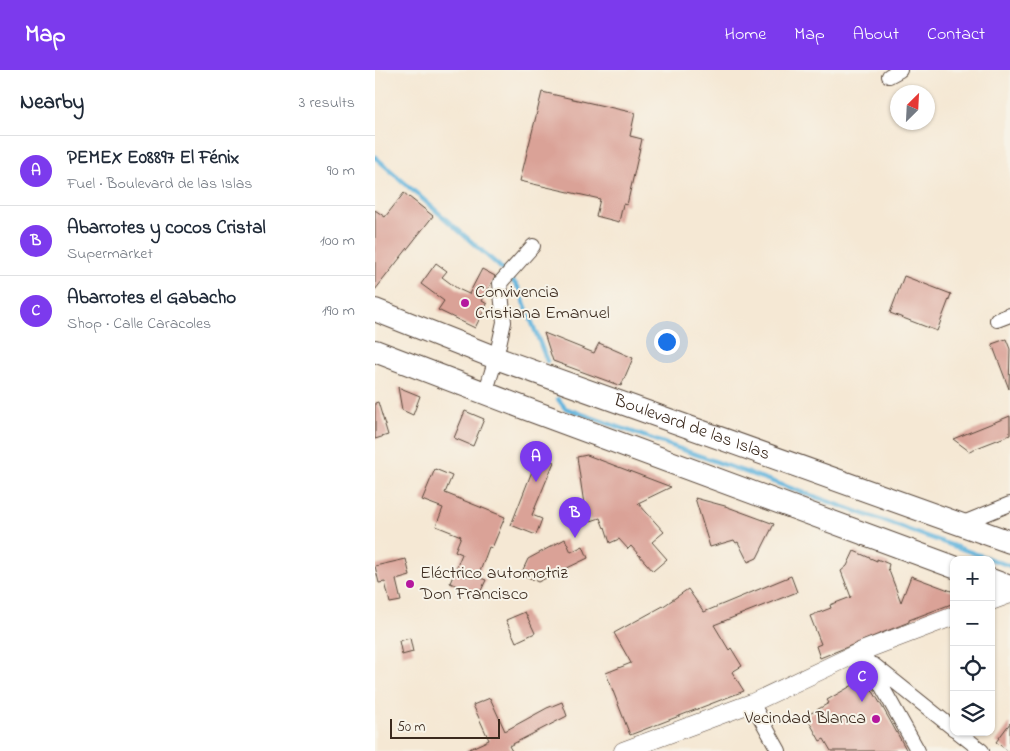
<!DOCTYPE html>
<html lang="en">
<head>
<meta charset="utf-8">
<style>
	body { margin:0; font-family:"Indie Flower",sans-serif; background:#f2f2f3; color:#1f2937 }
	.controls { position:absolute; right:15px; bottom:15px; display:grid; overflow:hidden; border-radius:10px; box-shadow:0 1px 4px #0004 }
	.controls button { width:45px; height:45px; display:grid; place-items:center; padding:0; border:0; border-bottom:1px solid #e0e1e3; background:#fff; color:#1f2937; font:25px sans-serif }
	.compass { position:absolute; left:515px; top:15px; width:45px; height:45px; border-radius:50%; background:#fff; box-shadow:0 1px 4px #0004; rotate:24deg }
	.scale { position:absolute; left:15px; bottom:12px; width:110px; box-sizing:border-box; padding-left:5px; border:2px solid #3b2a1e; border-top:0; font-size:14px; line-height:18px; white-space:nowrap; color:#3b2a1e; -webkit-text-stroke:4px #f7f3e8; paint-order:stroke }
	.you { position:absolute; left:291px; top:271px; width:18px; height:18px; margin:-12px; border:4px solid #fff; border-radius:50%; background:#1a73e8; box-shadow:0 0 0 8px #1a73e833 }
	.badge { display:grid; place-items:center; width:32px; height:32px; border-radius:50%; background:#7c3aed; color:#fff; font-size:16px; font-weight:700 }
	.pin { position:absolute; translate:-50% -41px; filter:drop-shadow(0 1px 2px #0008) }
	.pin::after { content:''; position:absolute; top:26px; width:18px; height:15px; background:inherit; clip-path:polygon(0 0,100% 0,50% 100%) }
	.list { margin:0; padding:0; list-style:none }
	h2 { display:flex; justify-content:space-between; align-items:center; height:65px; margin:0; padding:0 20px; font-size:21px }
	h2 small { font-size:16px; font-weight:400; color:#747a83 }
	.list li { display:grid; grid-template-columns:32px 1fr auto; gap:15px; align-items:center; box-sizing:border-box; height:70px; padding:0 20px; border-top:1px solid #e0e1e3 }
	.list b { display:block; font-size:19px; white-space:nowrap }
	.list p { margin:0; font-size:16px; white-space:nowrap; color:#747a83 }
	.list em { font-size:16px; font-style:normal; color:#747a83 }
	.icon { flex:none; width:28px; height:28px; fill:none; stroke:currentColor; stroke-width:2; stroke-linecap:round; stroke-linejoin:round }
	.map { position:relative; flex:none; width:635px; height:681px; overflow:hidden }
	header { display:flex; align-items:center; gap:30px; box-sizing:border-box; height:70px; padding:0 25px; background:#7c3aed; color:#fff }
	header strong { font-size:24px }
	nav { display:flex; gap:28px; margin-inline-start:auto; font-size:18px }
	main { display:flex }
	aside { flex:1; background:#fff }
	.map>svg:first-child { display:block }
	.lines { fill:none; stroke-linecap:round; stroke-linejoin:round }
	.stream { stroke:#61b4dd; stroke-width:4.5 }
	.building { fill:#daa297 }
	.minor-casing { stroke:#574639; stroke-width:16 }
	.tertiary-casing { stroke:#574639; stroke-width:19 }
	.trunk-casing { stroke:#574639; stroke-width:24 }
	.minor { stroke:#fff; stroke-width:14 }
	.tertiary { stroke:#fff; stroke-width:18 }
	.trunk { stroke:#fff; stroke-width:22 }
	.poi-dot { fill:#b5179e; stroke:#f7f3e8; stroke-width:2 }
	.labels { text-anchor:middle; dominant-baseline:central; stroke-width:4; stroke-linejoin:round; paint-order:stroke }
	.poi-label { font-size:18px; fill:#3b2a1e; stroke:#f7f3e8; text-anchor:start }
	.street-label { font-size:18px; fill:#3b2a1e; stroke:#f7f3e8 }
</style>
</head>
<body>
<header>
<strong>Map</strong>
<nav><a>Home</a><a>Map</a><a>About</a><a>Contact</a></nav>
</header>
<main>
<aside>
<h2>Nearby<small>3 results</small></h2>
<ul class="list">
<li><span class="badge">A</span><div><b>PEMEX E08897 El Fénix</b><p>Fuel · Boulevard de las Islas</p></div><em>90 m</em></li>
<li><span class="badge">B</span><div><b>Abarrotes y cocos Cristal</b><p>Supermarket</p></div><em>100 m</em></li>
<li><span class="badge">C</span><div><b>Abarrotes el Gabacho</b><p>Shop · Calle Caracoles</p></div><em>190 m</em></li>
</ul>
</aside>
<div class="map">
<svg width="635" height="681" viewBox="0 0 635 681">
	<rect width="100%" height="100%" fill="#f7f3e8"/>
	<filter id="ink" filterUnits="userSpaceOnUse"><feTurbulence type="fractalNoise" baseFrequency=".02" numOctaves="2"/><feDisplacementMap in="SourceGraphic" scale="10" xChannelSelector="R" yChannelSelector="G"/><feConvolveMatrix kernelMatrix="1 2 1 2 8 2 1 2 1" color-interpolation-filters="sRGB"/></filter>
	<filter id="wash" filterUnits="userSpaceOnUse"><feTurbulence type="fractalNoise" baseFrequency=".0096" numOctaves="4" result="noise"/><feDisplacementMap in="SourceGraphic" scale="20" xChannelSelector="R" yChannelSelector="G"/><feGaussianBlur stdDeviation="1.12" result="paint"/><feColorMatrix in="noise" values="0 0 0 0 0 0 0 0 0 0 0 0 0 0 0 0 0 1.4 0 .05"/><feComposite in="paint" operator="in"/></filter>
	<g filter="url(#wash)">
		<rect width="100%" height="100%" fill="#f5e8d4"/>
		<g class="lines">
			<!-- stream -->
			<g class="stream">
				<path d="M0,87l124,109 19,21 29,74"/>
				<path d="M183,329l7,9 445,158"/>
			</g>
		</g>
		<g id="blocks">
			<!-- building -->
			<g class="building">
				<path d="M167,22l93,21 -5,23 12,3 -15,66 -4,-1 -4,18 -23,-6 4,-17 -80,-18z"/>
				<path d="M29,123l29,23 -58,74v-80l10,7z"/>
				<path d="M61,193l11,8 -5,6 16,12 11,5 13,-25 13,7 -13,25 5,3 -12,24 -37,-18 6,-9 -23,-17z"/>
				<path d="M529,206l47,18 -14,37 -47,-18z"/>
				<path d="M169,263l50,20 5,-10 34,15 -12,28 -68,-25z"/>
				<path d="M631,269l4,10 -1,40 -17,-45z"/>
				<path d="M23,317l22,9 -7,19 -11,-5z"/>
				<path d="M3,332l10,33 -13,4v-36z"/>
				<path d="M90,341l19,8 -11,27 -19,-8z"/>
				<path d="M635,346v19l-41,16 -16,-12z"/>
				<path d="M212,385l84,32 -33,16 26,29 -12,10 15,17 -14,12 -22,-25 -3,3 -9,-10 -9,4 -5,-16 -1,1 -4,-10 -9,3 -6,-10 -8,-54z"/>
				<path d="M163,386l16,6 -22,53 10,4 -6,16 -25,-10z"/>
				<path d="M60,399l17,7 -7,17 60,24 -13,31 -3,-1 -11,30 8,3 -7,15 -29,-12 12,-29 -7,-3 6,-15 -25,-10 7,-18 -21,-8z"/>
				<path d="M320,428l30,8 49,18 -17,34 -9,4 -10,-20 -2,1 -2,-3 -24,7z"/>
				<path d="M190,469l6,13 12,-6 5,12 -50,24 -17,-8 7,-15z"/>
				<path d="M479,481l23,10v-2l12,5 -1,4 13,34 10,-26 43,16v11l-45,17v2l-89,36 -4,-12 5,-2 -11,-28 21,-8 -1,-3 21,-8 -10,-26 6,-5z"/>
				<path d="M31,489l4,17 -14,4 5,21 -11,2 -5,-21 -6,1 -4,-17z"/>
				<path d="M416,506l6,16 -83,33 15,25 2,-2 11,18 -10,6 12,19 -114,44 -24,-62 25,-10 -17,-30 51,-28 23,-16 16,23z"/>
				<path d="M150,542l10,21 -19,9 -10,-22z"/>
				<path d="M35,568l3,14 -11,3 -3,-14z"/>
				<path d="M490,608l18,30 24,43h-76l-7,-12 -4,2 -14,-25 23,-13 -2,-3z"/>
				<path d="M115,628l15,33 42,-23 15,-6 5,14 -58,30 3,5h-47l24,-11 -16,-35z"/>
				<path d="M635,653v28h-2l-12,-9z"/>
			</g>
		</g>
	</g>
	<g filter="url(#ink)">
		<use href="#blocks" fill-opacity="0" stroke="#574639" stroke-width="1"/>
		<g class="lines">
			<!-- minor casing -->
			<g class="minor-casing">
				<g id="minor">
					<path d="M514,6l11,-6"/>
					<path d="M622,250l13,-5"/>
					<path d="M110,324l11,-36 8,-36 -4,-39 33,-37"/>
					<path d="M586,454l49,-20"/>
					<path d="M487,581l56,100"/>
					<path d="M499,595l80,64"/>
					<path d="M377,633l27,48"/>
					<path d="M583,662l24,19"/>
				</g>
			</g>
			<!-- tertiary casing -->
			<g class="tertiary-casing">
				<g id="tertiary">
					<path d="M616,531l19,-7"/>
					<path d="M248,681l129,-48 110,-52 92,-35"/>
				</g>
			</g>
			<!-- trunk casing -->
			<g class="trunk-casing">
				<g id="trunk">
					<path id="s1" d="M0,240l121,48 514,184"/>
					<path d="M0,281l149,57 430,159"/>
					<path d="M616,510l19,7"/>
				</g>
			</g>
			<!-- minor -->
			<use href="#minor" class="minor"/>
			<!-- tertiary -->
			<use href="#tertiary" class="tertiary"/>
			<!-- trunk -->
			<use href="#trunk" class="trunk"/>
		</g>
	</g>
	<!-- markers -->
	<g class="poi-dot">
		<circle cx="90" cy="233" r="5"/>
		<circle cx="35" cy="514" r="5"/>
		<circle cx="501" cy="649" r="5"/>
	</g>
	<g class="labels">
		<!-- poi labels -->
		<g class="poi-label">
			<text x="100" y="223">Convivencia<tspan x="100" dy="21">Cristiana Emanuel</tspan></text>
			<text x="45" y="504">Eléctrico automotriz<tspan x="45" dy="21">Don Francisco</tspan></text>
			<text x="491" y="649" text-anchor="end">Vecindad Blanca</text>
		</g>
		<!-- street labels -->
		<g class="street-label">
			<text stroke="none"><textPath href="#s1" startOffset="338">Boulevard de las Islas</textPath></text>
		</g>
	</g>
</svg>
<div class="controls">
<button>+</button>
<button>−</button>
<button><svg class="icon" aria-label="locate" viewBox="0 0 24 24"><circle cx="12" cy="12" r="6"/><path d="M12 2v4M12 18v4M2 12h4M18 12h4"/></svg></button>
<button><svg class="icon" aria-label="layers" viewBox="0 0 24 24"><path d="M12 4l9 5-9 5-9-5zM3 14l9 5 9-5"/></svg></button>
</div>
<svg class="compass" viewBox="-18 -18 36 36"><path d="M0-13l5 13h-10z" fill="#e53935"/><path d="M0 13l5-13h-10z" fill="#747a83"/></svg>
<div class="scale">50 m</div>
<div class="you"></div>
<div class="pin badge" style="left:161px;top:412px">A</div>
<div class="pin badge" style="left:200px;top:468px">B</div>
<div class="pin badge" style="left:487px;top:632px">C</div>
</div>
</main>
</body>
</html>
